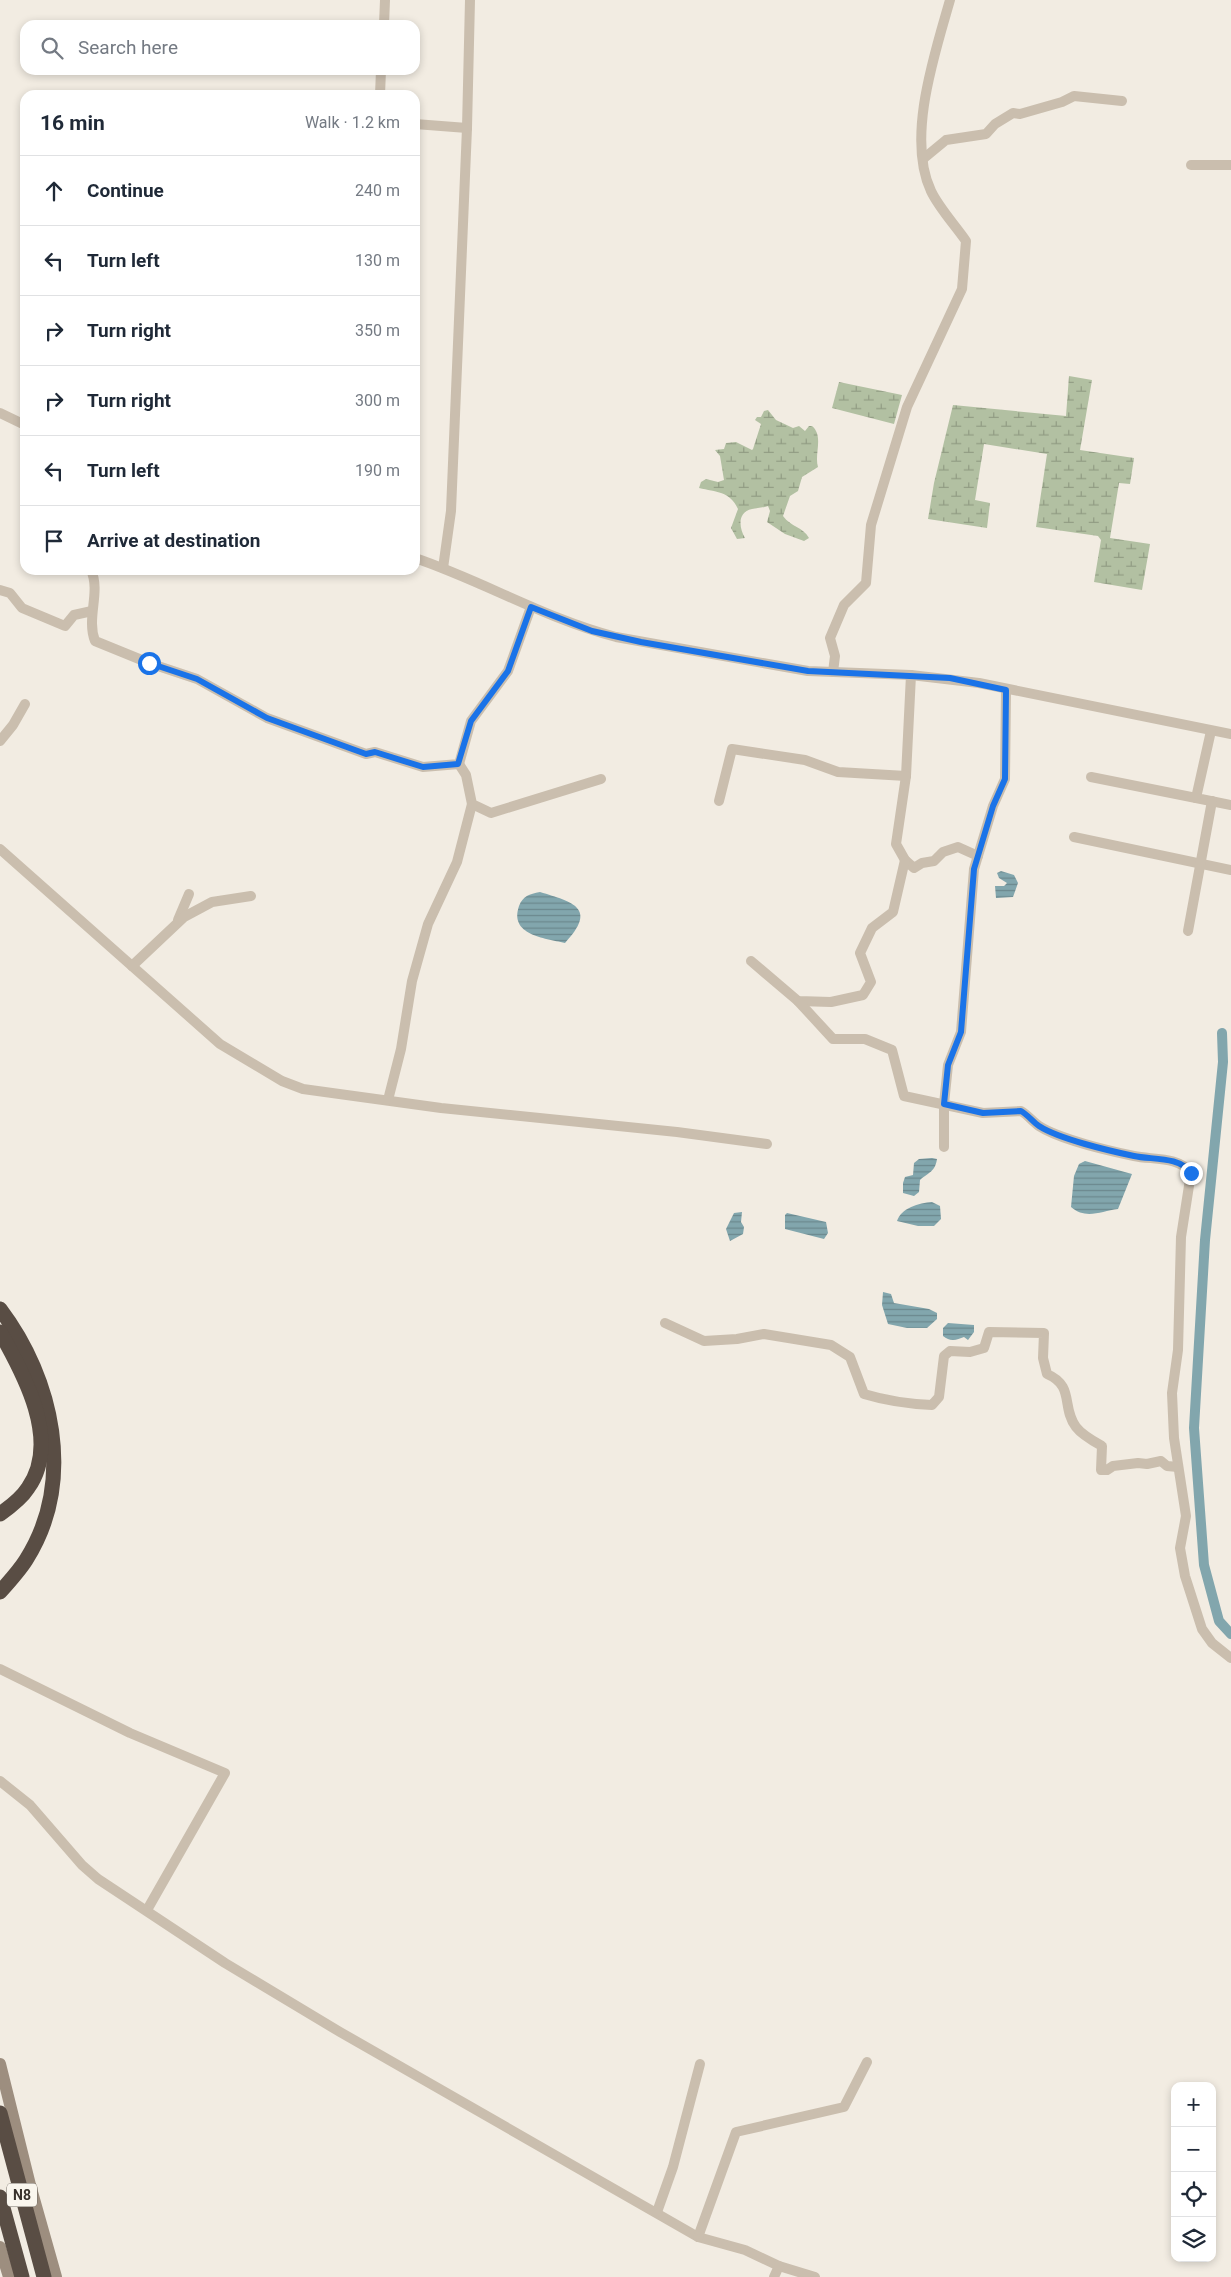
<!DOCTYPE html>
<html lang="en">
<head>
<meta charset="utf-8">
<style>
	body { margin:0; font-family:Roboto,sans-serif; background:#f2f2f3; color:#1f2937 }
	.controls { position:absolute; right:15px; bottom:15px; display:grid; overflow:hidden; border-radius:10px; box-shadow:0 2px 8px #0003 }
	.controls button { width:45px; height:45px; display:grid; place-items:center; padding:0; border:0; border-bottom:1px solid #e0e1e3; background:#fff; color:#1f2937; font:25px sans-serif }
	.stop { position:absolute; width:15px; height:15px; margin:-11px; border:4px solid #1a73e8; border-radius:50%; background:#fff }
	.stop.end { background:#1a73e8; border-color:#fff; box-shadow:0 1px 5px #0008 }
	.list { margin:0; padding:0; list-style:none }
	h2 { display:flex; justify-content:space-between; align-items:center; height:65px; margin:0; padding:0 20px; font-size:21px }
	h2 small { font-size:16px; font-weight:400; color:#747a83 }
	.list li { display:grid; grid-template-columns:32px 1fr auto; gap:15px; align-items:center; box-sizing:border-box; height:70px; padding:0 20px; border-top:1px solid #e0e1e3 }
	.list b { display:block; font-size:19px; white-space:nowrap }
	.list em { font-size:16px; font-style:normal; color:#747a83 }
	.icon { flex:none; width:28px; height:28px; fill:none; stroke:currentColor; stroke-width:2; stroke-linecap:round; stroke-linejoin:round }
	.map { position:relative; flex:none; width:1231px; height:2277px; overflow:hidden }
	.search { position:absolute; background:#fff; box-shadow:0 2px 8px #0003; left:20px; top:20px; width:400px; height:55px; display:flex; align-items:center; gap:12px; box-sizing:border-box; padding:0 18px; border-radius:15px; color:#747a83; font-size:19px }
	.panel { position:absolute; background:#fff; box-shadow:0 2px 8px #0003; left:20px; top:90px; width:400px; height:485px; border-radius:15px }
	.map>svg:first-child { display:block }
	.wetland { fill:url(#wetland-marsh) }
	.water { fill:url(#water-rules) }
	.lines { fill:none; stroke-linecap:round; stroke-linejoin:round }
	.canal { stroke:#82a6ad; stroke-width:10 }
	.street { stroke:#cabeae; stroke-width:10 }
	.secondary { stroke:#9d8e7f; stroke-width:12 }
	.highway { stroke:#594d44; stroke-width:15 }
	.route { stroke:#1a73e8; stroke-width:6 }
	.labels { text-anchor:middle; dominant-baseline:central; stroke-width:4.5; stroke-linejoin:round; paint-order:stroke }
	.shield { fill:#faf6ee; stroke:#736d66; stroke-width:1 }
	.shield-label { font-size:14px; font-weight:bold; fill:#39322c }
</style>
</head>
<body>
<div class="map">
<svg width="1231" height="2277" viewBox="0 0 1231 2277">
	<defs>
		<pattern id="wetland-marsh" width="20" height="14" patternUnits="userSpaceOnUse" patternTransform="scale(1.25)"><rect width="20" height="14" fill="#b2c0a2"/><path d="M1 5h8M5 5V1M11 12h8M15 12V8" fill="none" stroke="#929d84"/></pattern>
		<pattern id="water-rules" width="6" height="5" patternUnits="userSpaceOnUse" patternTransform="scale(1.25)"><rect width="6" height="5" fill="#82a6ad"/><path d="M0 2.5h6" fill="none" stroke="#6b888d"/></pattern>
	</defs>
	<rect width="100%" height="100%" fill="#f2ece2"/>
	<!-- wetland -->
	<g class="wetland">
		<path d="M1069,376l23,4 -12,70 54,8 -4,26 -11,-1 -9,55 40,6 -8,46 -48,-8 7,-42 -3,-4 -62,-9 11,-73 -63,-10 -9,56 15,3 -3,25 -59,-9 6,-36 19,-78 113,11z"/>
		<path d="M839,382l63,13 -8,29 -62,-16z"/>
		<path d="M768,410l8,10 17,8 6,-2 6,5 4,-5h3c12,10 2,28 6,41l-16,10 -4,14 -8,5 -7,20c8,11 20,11 26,22l-5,3 -19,-7 -18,-12 3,-11 -2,-5c-6,2 -11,2 -16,3 -15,3 -13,19 -7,29l-8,1 -6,-11 7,-19c-8,-18 -22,-17 -39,-21l2,-6 5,-3 12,3 6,-2 -4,-24 -5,-6 9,-1 2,-6 10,-1 16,8 1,-1 8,-25 -6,-4 2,-3h4l3,-6z"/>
	</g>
	<!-- water -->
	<g class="water">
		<path d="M1001,871l13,4 4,8 -5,14 -17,1 -1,-12h9l3,-3 -8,-5 -2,-5z"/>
		<path d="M540,892c33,10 58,16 25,51 -21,-5 -56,-8 -46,-37 4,-10 10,-12 21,-14z"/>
		<path d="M932,1158l5,1c-2,13 -8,13 -17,21l-1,12 -5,4 -11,-3v-10l2,-6 8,-2 1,-12 5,-4z"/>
		<path d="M1085,1161l47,13 -14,35c-17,2 -32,11 -47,-2l3,-31 5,-12z"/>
		<path d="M932,1202l8,4 1,13 -7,7h-16l-21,-5c4,-13 22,-18 35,-19z"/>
		<path d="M742,1212l-1,10 3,5 -1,7 -13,7 -4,-12 8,-16z"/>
		<path d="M787,1213l39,9 2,11 -4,6 -39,-10v-14z"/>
		<path d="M883,1292l8,2 3,9 35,6 8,4v6l-10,9h-20l-19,-4 -6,-19z"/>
		<path d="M948,1323l26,2v7l-6,8 -4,-3c-7,3 -14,5 -21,-1v-8z"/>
	</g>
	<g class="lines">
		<!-- canal -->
		<path class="canal" d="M1222,1033l1,29 -18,178 -11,188 10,137 15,56 12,13"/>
		<!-- street -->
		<g class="street">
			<path d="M384,25l1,-25"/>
			<path d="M380,95l1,-25"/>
			<path d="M415,124l52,4"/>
			<path d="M923,159l23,-19 40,-6 9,-10 18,-11 7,1 42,-12 12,-6 48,5"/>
			<path d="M1191,165h40"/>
			<path d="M0,413l25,12"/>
			<path d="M415,558c68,23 131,61 201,79l192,34 103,4 68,8 252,51"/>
			<path d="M443,568l8,-57 16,-383 3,-128"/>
			<path d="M91,570c10,22 -5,48 4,71l54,22 48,16 70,39 99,36 9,-2 48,15 36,-3 12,-43 37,-50 23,-64"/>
			<path d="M0,590l10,3 12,15 43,18 9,-11 18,-4"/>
			<path d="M833,672l2,-16 -5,-18 14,-33 22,-22 5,-58 36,-118 55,-118 4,-48c-11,-16 -27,-33 -35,-50 -25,-53 4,-138 19,-191"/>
			<path d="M911,675l-5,101 -10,68 9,16 9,8 8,-5 12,-2 9,-9 15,-5 20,9"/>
			<path d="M1211,731l-15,67 35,7"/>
			<path d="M0,741l13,-16 12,-21"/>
			<path d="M459,764l7,11 6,29 19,9 110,-34"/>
			<path d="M1091,777l105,21"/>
			<path d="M719,801l13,-52 73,11 33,12 68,4"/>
			<path d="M1074,837l157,33"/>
			<path d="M0,849l220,195 62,37 21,8 138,19 236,24 90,12"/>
			<path d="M178,920l11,-26"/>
			<path d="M1188,931l24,-130"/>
			<path d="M751,961l47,40 33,1 32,-7 8,-13 -11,-29 12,-25 21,-16 12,-52"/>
			<path d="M132,966l52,-49 28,-15 39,-6"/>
			<path d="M798,1001l35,38h32l27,11 12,46 79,17 38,-2c7,4 12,11 18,15 20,13 71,25 95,30 18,4 45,0 57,17l-10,64 -3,113 -6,43 2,45 12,78 -6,32 5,28 17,53 10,14 19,15"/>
			<path d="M388,1100l13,-51 11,-68 16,-57 29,-62 15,-58"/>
			<path d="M944,1147v-43l4,-39 13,-33 13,-163 19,-63 12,-27 1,-89"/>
			<path d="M665,1323l39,18 33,-2 27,-5 67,11 19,12 14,37c23,7 45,10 68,11l7,-8 5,-41 6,-5 20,1 14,-4 5,-16 55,1 -1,25 4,16c28,12 14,33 29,53 6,8 17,14 26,19l-1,24h6l6,-4 25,-3 9,1 14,-3 6,5 11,1"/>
			<path d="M0,1669l130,64 95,40 -78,137"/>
			<path d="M0,1781l30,24 52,60 16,14 127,84 115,69 358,205 47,13 34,16 36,11"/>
			<path d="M657,2212l16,-45 27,-103"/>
			<path d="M698,2237l38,-105 108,-25 23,-45"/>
			<path d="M774,2277l5,-11"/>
		</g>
		<!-- secondary -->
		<g class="secondary">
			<path d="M0,2064l30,121 26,92"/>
			<path d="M0,2247l9,30"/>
		</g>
		<!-- highway -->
		<g class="highway">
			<path d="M0,1309c53,70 76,172 26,251 -7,11 -17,22 -26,32"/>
			<path d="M0,1332c24,42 61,110 28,156 -7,11 -18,19 -28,26"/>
			<path d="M0,2113l44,164"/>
			<path d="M0,2197l22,80"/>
		</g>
	</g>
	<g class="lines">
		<!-- route -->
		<path class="route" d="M149,663l48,16 70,39 99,36 9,-2 48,15 35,-3 13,-43 37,-50 23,-64 61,24 49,11 167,29 142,7 56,12 -1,89 -12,27 -19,63 -13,163 -13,33 -4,39 39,9 38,-2c7,4 12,11 18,15 20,13 71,25 95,30 18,4 45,0 57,17"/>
	</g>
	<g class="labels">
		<!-- shield labels -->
		<rect class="shield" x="7" y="2183.5" width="30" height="23" rx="4"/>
		<g class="shield-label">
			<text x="22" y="2195">N8</text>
		</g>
	</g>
</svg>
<div class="controls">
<button>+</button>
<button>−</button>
<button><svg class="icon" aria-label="locate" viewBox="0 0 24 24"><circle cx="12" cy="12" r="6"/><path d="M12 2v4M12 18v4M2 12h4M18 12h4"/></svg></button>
<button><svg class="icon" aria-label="layers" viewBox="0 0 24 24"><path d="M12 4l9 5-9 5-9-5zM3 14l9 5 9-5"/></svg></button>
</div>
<div class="stop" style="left:149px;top:663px"></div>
<div class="stop end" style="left:1191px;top:1173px"></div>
<div class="search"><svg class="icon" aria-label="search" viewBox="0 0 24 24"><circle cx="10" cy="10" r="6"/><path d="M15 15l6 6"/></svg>Search here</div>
<section class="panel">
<h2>16 min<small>Walk · 1.2 km</small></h2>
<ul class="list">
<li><svg class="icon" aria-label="ahead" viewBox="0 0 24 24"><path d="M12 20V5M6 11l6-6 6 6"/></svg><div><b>Continue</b></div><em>240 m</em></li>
<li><svg class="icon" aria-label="left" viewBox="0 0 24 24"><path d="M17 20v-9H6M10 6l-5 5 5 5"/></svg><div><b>Turn left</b></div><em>130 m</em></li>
<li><svg class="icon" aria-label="right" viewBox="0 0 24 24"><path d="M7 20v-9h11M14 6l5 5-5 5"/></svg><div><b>Turn right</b></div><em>350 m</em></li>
<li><svg class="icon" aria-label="right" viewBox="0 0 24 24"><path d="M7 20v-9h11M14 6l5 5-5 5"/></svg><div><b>Turn right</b></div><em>300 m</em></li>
<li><svg class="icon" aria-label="left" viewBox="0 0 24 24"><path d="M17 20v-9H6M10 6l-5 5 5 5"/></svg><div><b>Turn left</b></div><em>190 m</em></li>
<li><svg class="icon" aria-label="arrive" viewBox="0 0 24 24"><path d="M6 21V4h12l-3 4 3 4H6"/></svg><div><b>Arrive at destination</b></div></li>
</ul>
</section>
</div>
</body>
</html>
